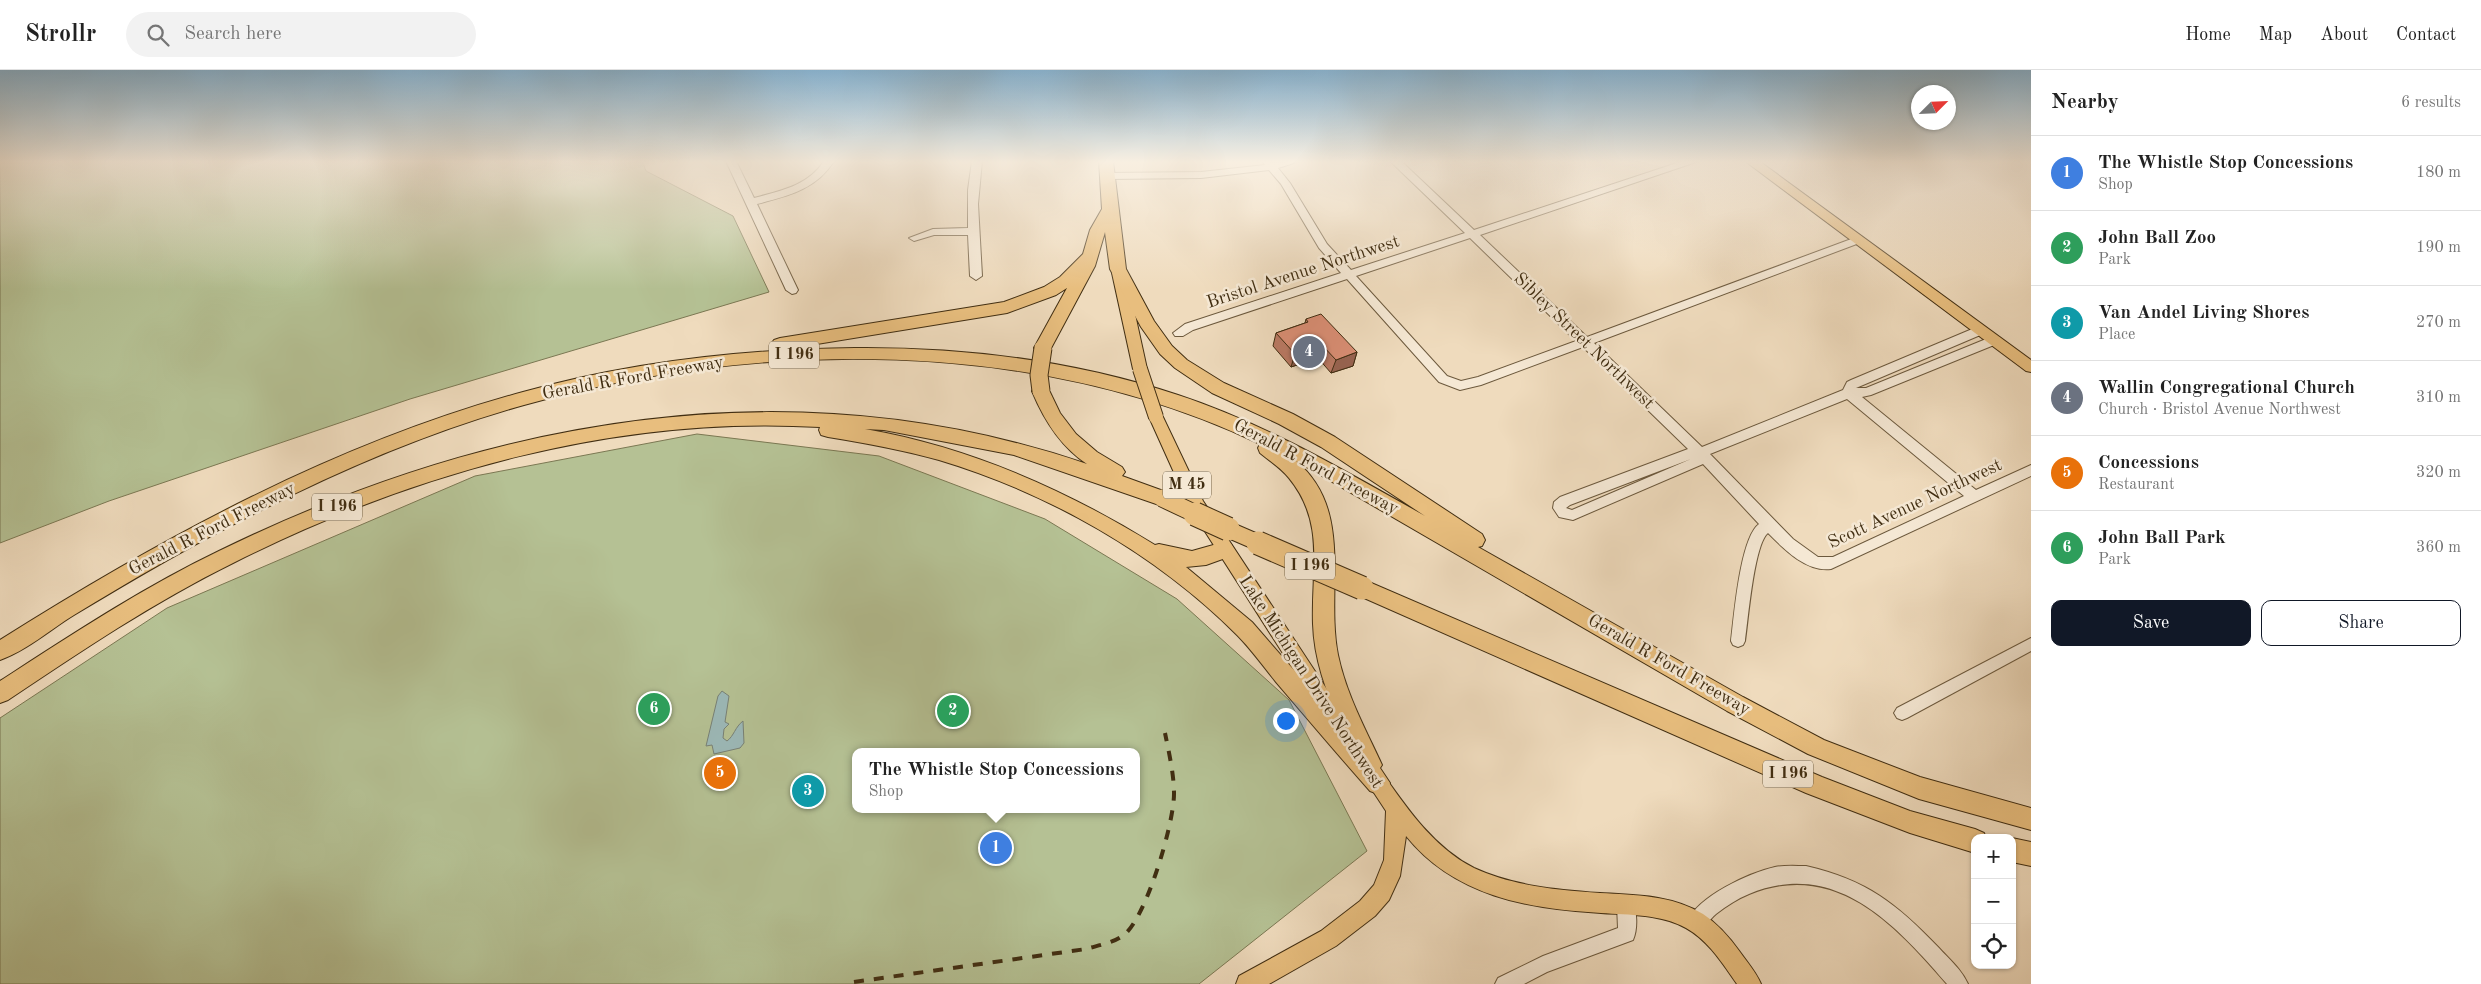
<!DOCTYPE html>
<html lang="en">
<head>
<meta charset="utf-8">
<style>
	body { margin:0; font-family:"Old Standard TT",serif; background:#f2f2f2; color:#222 }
	.controls { position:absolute; right:15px; bottom:15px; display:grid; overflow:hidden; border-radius:10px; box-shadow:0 1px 4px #0004 }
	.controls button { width:45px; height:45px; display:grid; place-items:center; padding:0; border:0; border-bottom:1px solid #e0e0e0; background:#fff; color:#222; font:25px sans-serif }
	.compass { position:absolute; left:1911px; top:15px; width:45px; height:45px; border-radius:50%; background:#fff; box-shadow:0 1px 4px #0004; rotate:66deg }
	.you { position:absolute; left:1285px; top:650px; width:18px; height:18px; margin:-12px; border:4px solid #fff; border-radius:50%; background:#1a73e8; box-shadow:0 0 0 8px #1a73e833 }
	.badge { display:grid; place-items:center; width:32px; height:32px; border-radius:50%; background:#111827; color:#fff; font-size:16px; font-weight:700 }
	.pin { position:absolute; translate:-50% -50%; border:2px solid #fff; box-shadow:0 1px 5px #0006 }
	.popup { position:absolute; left:852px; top:678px; width:288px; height:65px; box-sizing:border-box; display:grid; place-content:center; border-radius:10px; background:#fff; filter:drop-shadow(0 1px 4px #0005); font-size:16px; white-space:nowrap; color:#767676 }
	.popup b { font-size:19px; color:#222 }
	.popup::after { content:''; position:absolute; left:50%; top:100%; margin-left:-10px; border:10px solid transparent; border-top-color:#fff }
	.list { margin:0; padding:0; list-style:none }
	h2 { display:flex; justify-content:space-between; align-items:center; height:65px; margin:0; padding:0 20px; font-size:21px }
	h2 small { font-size:16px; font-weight:400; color:#767676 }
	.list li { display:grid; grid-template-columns:32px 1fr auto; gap:15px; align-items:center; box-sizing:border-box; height:75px; padding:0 20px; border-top:1px solid #e0e0e0 }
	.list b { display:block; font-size:19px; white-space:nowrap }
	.list p { margin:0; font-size:16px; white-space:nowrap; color:#767676 }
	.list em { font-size:16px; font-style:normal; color:#767676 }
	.actions { display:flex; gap:10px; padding:15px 20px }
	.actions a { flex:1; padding:11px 0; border:1px solid #111827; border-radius:10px; text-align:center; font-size:18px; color:#111827 }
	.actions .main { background:#111827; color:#fff }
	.icon { flex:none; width:28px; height:28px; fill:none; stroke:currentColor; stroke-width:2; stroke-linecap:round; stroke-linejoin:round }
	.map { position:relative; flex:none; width:2031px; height:914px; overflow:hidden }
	header { display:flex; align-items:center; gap:30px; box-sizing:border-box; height:70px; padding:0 25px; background:#fff; border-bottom:1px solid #e0e0e0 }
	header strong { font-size:24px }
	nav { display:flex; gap:28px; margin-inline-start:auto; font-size:18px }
	.search { width:350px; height:45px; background:#f2f2f2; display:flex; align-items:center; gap:12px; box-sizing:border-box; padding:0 18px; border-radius:28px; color:#767676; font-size:19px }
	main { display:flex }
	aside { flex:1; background:#fff }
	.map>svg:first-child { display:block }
	.green { fill:#b5c194; stroke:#7b7853; fill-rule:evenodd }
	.water { fill:#9cb9b8; stroke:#788176 }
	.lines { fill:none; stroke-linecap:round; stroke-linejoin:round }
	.minor-casing { stroke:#6c593d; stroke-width:2 }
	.major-casing { stroke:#412e12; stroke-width:2 }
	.highway-casing { stroke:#412e12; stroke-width:2 }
	.minor { fill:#f5e8d4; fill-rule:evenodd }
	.major { fill:#e8be7e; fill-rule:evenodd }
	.highway { fill:#e8be7e; fill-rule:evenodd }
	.rail { stroke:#412e12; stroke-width:4; stroke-dasharray:10 10; stroke-linecap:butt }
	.major-bridge-casing { stroke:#412e12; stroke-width:16; stroke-linecap:butt }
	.highway-bridge-far1-casing { stroke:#412e12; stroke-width:19; stroke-linecap:butt }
	.highway-bridge-casing { stroke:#412e12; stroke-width:25; stroke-linecap:butt }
	.major-bridge { stroke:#e8be7e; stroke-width:14 }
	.highway-bridge-far1 { stroke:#e8be7e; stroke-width:17 }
	.highway-bridge { stroke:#e8be7e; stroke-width:23 }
	.wall { fill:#ba7963; stroke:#412e12 }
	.shaded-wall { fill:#976350; stroke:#412e12 }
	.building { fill:#d88d73; stroke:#412e12 }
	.labels { text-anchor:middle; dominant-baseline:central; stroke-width:5; stroke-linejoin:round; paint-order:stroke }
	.shield { fill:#f5e8d4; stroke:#77664c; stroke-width:1 }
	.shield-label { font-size:16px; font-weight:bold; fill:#412e12 }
	.street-label { font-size:18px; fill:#412e12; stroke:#f5e8d4 }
</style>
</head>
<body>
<header>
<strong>Strollr</strong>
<div class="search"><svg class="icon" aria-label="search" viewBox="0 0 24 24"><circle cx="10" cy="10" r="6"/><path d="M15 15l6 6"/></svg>Search here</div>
<nav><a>Home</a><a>Map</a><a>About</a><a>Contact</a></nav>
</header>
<main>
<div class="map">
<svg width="2031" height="914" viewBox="0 0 2031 914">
	<rect width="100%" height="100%" fill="#efdbbd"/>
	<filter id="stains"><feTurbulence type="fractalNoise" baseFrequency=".004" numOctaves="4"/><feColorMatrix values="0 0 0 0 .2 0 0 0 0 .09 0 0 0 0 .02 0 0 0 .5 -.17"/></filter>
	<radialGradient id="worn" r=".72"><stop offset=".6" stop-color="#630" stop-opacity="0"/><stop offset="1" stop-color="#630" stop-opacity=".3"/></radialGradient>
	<!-- green -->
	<g class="green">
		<path d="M0,91h642l4,10 87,45 36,76 -359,107 -301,102 -109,42z"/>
		<path d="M697,364l182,22 166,63 132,80 112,101 78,151 -168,133h-1199v-266l167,-110 308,-132zM856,682h280v57h-280z"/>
	</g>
	<!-- water -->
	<path class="water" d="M722,621l7,5 -4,26 4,2 -5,5 -1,9 4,3c7,-5 8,-14 16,-20l1,22 -4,5 -26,6 -2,-9 -6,1 12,-50z"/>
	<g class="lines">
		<!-- minor casing -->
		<g class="minor-casing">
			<g id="minor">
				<path d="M726,91h10l18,37c26,-7 54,-12 70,-37h10c-18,29 -47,35 -77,43l41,86 -2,3 -4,1 -6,-4z"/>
				<path d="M972,91h10l-4,43 4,72 -6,4 -6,-4 -2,-41h-34l-20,6 -5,-3 24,-9 35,-1v-38z"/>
				<path d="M1262,91l12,2 26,-2 -22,7 12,15 37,61 24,26 114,-37 -75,-72h11l73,69 209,-69h16l-219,74 107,102 267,-99h8v4l-268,101 108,104 141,-57 4,-8 4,-2 126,-53h8l2,3 -2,3 -129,55h10l125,-51h8l2,3 -2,3 -128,52 -9,2 114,93 55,-25v11l-200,93c-25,3 -47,-20 -63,-36 -14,11 -20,88 -23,108l-2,4 -5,2 -5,-2 -2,-4c3,-24 9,-103 28,-117l-56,-60 -130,56 -14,-3 -6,-9 1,-6 6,-5 128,-48 -105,-102 -102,38 -21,5 -21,-8 -92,-103 -154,51 -10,6h-8l-2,-3 12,-9 156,-51 -22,-25 -38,-64 -12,-14 -68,8 -95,1 -5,-3 5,-3 95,-1 64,-7zM1470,168l106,103 -98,36 -17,4 -14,-5 -91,-100zM1847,329l117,97 -131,61h-15l-25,-18 -83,-85zM1691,389l-119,51 -6,-2 4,-3z"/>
				<path d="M2031,568v13l-124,67 -5,2 -5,-2 -3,-5 3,-5z"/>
				<path d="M1806,796c61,14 91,38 133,82 10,11 23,22 29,36h-21c-52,-60 -112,-126 -198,-90 -12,5 -23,12 -33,20 -7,6 -11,13 -20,17l-6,-3 -3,-6c11,-26 62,-49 88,-55 10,-2 21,-1 31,-1z"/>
				<path d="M1626,826l6,3c5,11 6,30 1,41l-86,32 -23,12h-29l3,-6 45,-22 75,-28 -1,-23 3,-6z"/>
			</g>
		</g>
		<!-- major casing -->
		<g class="major-casing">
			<g id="major">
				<path d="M1745,91h14l272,199v12l-5,-1z"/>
				<path d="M1119,199l7,4 21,96 -7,5 -7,-5 -21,-96z"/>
				<path d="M1156,342l5,1 2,4 40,84 148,225 2,6 -2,6 -7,2 -7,-2 -147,-230 -41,-91 2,-4z"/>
				<path d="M1371,694l7,3c26,37 54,80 96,101 39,18 83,22 126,25 35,2 72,2 103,21 15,10 27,24 37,38 7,10 16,20 21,32h-24c-14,-20 -29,-44 -51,-56 -25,-14 -57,-13 -85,-15 -73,-4 -147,-17 -195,-77l-6,40 -11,24 -14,16 -39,30 -67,38h-33l3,-8 82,-45 39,-30 14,-16 10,-25 2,-49 -25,-38 3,-6z"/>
			</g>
		</g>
		<!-- highway casing -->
		<g class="highway-casing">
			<g id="highway">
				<path d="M1099,91h14l13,108 28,52 18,25 15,14 37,23 69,31 42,23 147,97 3,6 -3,6 -4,1 265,150 81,43 96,37 111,31v22l-112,-31 -111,-45 -81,-43 -431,-250c59,49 29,129 42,194 8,39 28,75 44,110l-2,3 10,15 -4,8 -8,3 -8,-3c-32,-36 -63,-73 -94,-109 -13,-16 -25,-33 -39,-47 -81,-81 -188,-142 -298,-175 -36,-10 -74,-17 -111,-23l-7,-2 -2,-5 1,-3c-203,-12 -406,45 -587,136 -79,39 -152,88 -225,137l-8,3v-22c71,-46 142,-93 219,-130 274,-134 573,-187 868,-87 -27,-18 -43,-44 -55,-73l3,-5 6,-1 6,1 13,27 16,21 21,18 25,15 3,5 -3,4 47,17 3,5 -3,5 -7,3 -148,-51 -130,-25 -19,-1c105,18 201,61 290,116l4,-1 33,7 32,-9 7,2 3,6 -3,6 -25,9 -20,2 66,55 88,101c-14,-32 -26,-64 -27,-99 -2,-53 13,-101 -24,-146 -8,-10 -19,-17 -29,-25l-2,-5 2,-4c-224,-107 -500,-105 -736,-39 -97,27 -191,68 -280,114 -58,29 -114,62 -170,96 -23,14 -48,36 -74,45v-20c163,-103 336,-197 523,-248 107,-30 220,-43 332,-44 109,-1 220,13 323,47 88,29 167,76 247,121l-104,-69 -42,-23 -67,-31 -37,-25 -15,-14 -19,-27 -31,-58 -5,-37 -10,34 -46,86 -6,2 -6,-2 -3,-4 33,-60 -11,7 -49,18 -227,37 -6,-2 -3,-4 3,-4 6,-2 224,-36 40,-15 16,-10 23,-23 7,-24 12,-21z"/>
				<path d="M1228,451l37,16 3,6 -3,6 -7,2 -37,-16 -3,-6 3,-6z"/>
				<path d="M1362,509l460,198 88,34 65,18 9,4 2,5h-11v15l-65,-20 -104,-40 -451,-199 -3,-6 3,-6z"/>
				<path d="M2012,768l19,4v24l-19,-4z"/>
			</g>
		</g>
		<!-- minor -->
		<use href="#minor" class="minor"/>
		<!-- major -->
		<use href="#major" class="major"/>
		<!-- highway -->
		<use href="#highway" class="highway"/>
		<!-- rail -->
		<path class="rail" d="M854,912l232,-33c13,-4 28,-6 39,-15 22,-19 49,-111 49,-140 0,-20 -5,-41 -9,-61"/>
		<!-- major-bridge casing -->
		<g class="major-bridge-casing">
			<path id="major-bridge" d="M1140,299l16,48"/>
		</g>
		<!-- highway-bridge-far1 casing -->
		<g class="highway-bridge-far1-casing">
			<g id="highway-bridge-far1">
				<path d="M1041,321l-2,-16 4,-27"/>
				<path d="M1162,428l36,17"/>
			</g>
		</g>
		<!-- highway-bridge casing -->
		<g class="highway-bridge-casing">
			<g id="highway-bridge">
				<path d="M1195,444l33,15"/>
				<path d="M1258,473l104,45"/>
			</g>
		</g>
		<!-- major-bridge -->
		<use href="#major-bridge" class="major-bridge"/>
		<!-- highway-bridge-far1 -->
		<use href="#highway-bridge-far1" class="highway-bridge-far1"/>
		<!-- highway-bridge -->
		<use href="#highway-bridge" class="highway-bridge"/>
	</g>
	<!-- wall -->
	<path class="wall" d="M1306,249l51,33 -4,14 -22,7 -13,-15 -27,9 -18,-21 3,-13 29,-10z"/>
	<!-- shaded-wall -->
	<g class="shaded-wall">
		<path d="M1322,275l-4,13 -27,9 4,-13z"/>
		<path d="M1357,282l-4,14 -22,7 5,-13z"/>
	</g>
	<!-- building -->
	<path class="building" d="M1321,244l36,38 -21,8 -14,-15 -27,9 -19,-21 32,-11 -2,-3z"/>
	<!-- sky -->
	<linearGradient id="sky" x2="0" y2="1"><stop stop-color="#89b6d5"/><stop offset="0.42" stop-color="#f8efe1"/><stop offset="1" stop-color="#f8efe1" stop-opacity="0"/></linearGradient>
	<rect width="2031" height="219" fill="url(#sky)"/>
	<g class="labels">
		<!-- shield labels -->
		<g class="shield">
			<rect x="769" y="271.5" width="50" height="27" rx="4"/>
			<rect x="1163" y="401.5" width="48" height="27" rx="4"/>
			<rect x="312" y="423.5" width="50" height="27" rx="4"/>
			<rect x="1285" y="482.5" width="50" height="27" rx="4"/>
			<rect x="1763" y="690.5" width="50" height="27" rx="4"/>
		</g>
		<g class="shield-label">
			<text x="794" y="285">I 196</text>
			<text x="1187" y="415">M 45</text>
			<text x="337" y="437">I 196</text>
			<text x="1310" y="496">I 196</text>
			<text x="1788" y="704">I 196</text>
		</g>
		<!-- street labels -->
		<g class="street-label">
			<text transform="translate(1303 202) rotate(-18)">Bristol Avenue Northwest</text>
			<text transform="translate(1584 271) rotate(44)">Sibley Street Northwest</text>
			<text transform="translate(633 308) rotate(-10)">Gerald R Ford Freeway</text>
			<text transform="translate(1316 397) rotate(28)">Gerald R Ford Freeway</text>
			<text transform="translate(1915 434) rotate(-25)">Scott Avenue Northwest</text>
			<text transform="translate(212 459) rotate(-27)">Gerald R Ford Freeway</text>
			<text transform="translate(1669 595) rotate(30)">Gerald R Ford Freeway</text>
			<text transform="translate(1311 612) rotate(57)">Lake Michigan Drive Northwest</text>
		</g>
	</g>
	<rect width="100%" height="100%" filter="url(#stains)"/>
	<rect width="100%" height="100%" fill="url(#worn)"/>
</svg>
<div class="controls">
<button>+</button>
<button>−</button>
<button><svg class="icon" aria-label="locate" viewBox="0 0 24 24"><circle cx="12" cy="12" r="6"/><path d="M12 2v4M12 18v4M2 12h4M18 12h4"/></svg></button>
</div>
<svg class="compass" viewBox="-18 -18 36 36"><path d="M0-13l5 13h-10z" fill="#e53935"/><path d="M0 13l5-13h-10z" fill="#767676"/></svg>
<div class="you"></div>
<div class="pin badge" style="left:996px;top:778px;background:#3f7fe0">1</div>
<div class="popup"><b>The Whistle Stop Concessions</b>Shop</div>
<div class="pin badge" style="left:953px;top:641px;background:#2e9e5b">2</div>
<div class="pin badge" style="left:808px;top:721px;background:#0f9aa8">3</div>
<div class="pin badge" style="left:1309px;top:282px;background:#6b7280">4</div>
<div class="pin badge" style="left:720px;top:703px;background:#e8710a">5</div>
<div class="pin badge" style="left:654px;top:639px;background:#2e9e5b">6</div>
</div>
<aside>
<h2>Nearby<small>6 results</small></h2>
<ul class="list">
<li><span class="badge" style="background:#3f7fe0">1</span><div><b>The Whistle Stop Concessions</b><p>Shop</p></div><em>180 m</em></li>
<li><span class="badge" style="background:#2e9e5b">2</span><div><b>John Ball Zoo</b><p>Park</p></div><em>190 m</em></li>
<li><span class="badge" style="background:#0f9aa8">3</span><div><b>Van Andel Living Shores</b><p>Place</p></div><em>270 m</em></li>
<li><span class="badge" style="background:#6b7280">4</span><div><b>Wallin Congregational Church</b><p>Church · Bristol Avenue Northwest</p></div><em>310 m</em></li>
<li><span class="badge" style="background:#e8710a">5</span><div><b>Concessions</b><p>Restaurant</p></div><em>320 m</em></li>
<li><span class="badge" style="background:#2e9e5b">6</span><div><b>John Ball Park</b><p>Park</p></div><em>360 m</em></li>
</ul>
<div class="actions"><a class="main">Save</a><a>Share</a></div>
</aside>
</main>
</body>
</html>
